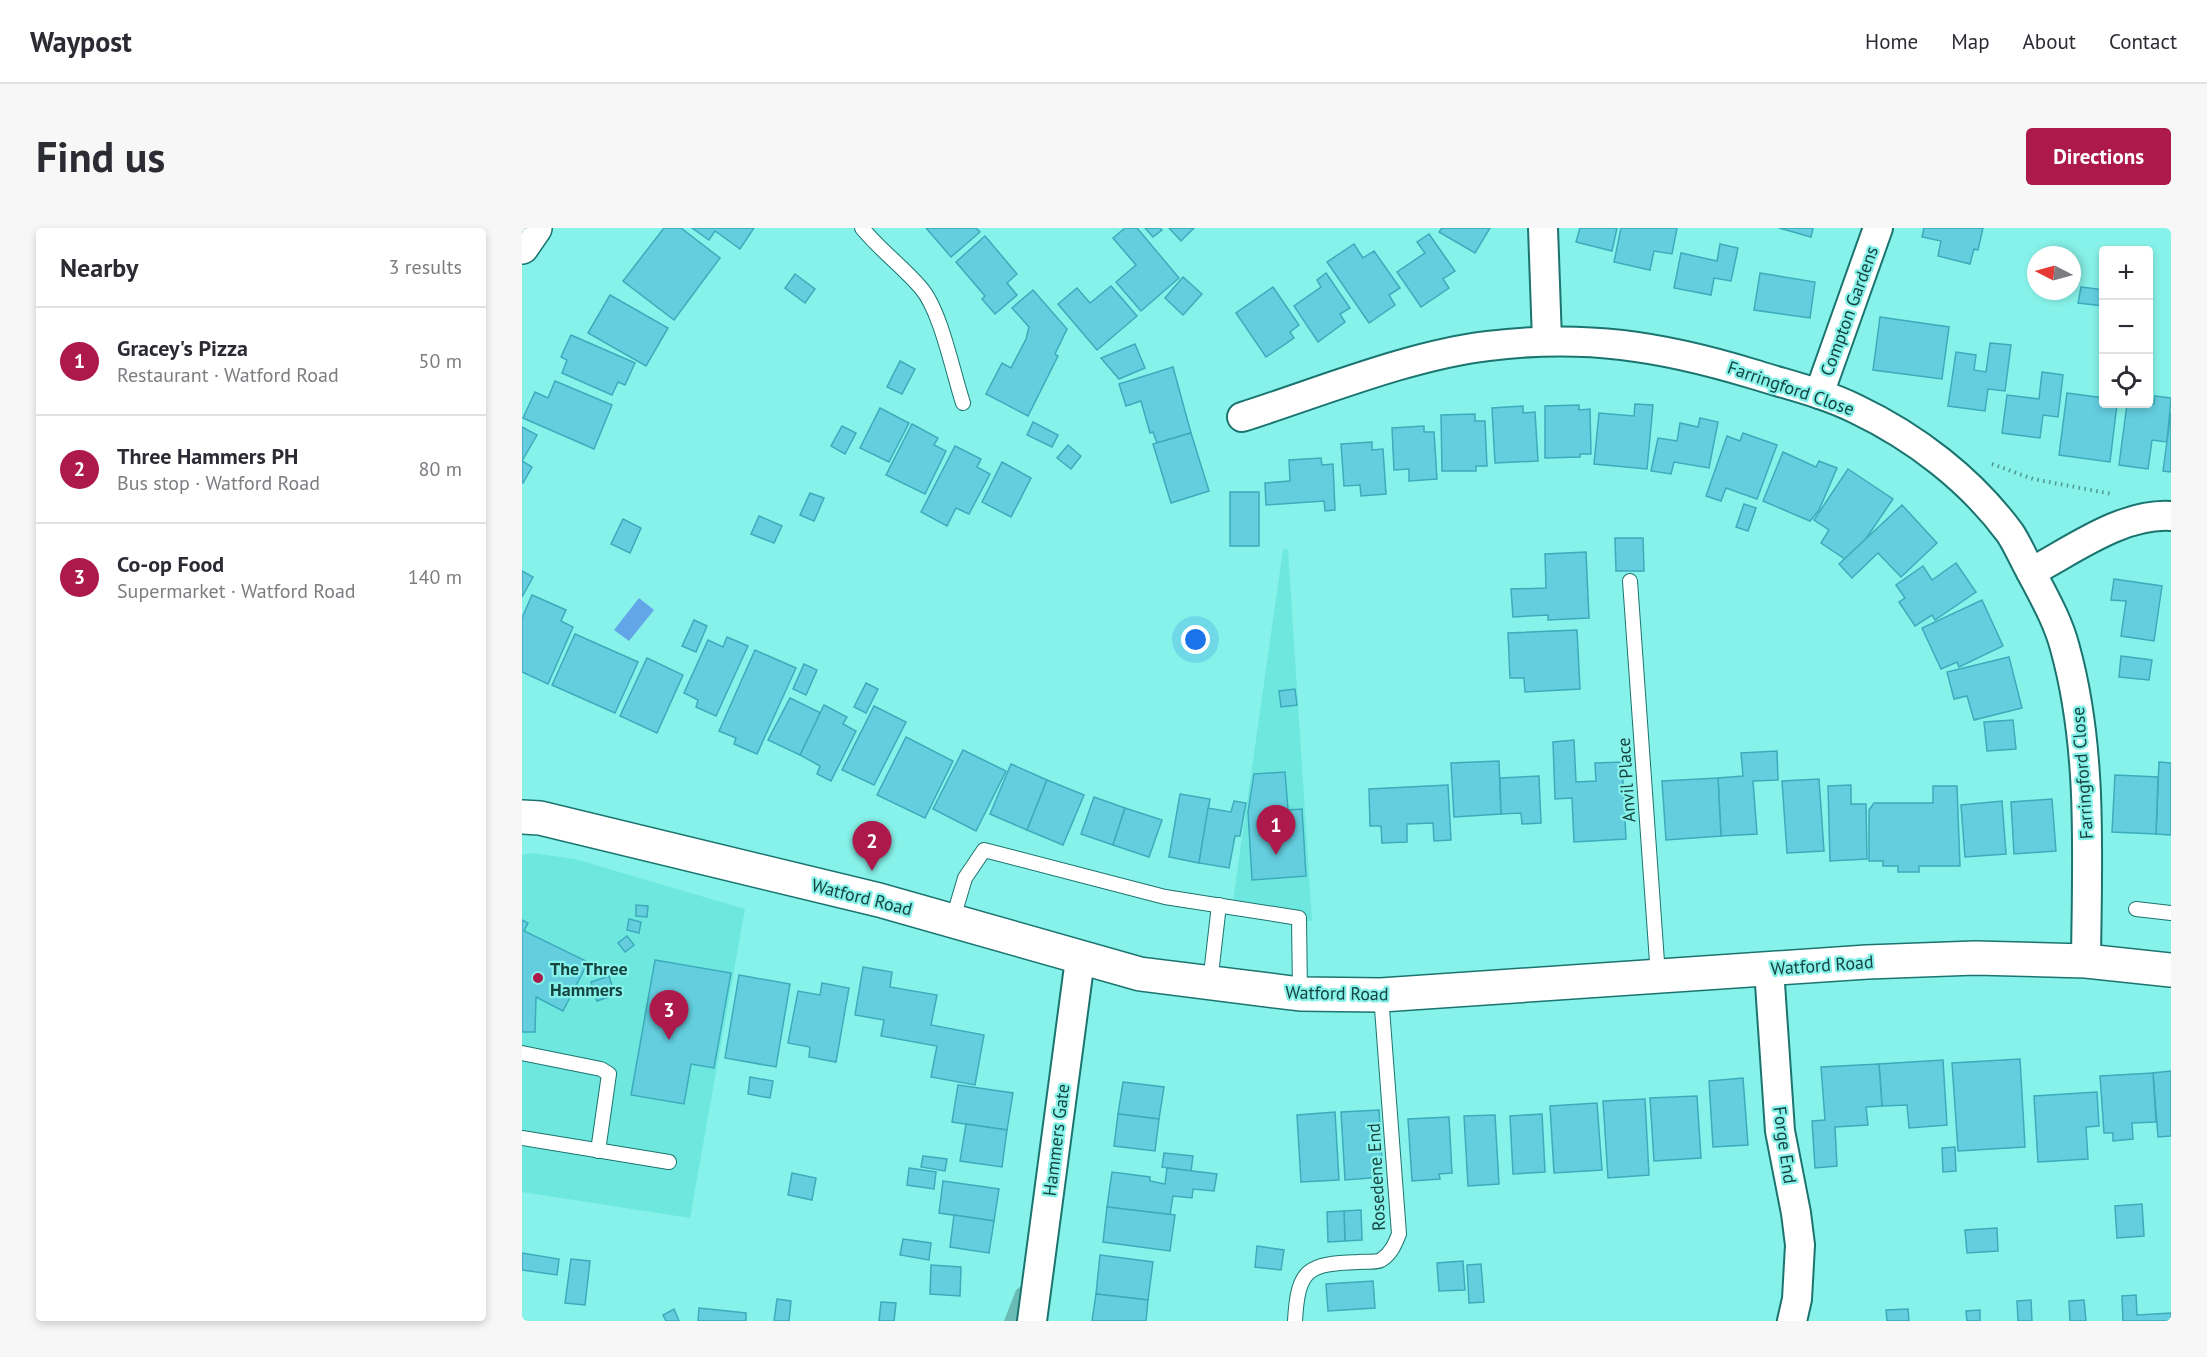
<!DOCTYPE html>
<html lang="en">
<head>
<meta charset="utf-8">
<style>
	body { margin:0; font-family:"PT Sans",sans-serif; background:#f7f7f7; color:#2b2b33 }
	.controls { position:absolute; right:18px; top:18px; display:grid; overflow:hidden; border-radius:6px; box-shadow:0 3px 9px #0003 }
	.controls button { width:54px; height:54px; display:grid; place-items:center; padding:0; border:0; border-bottom:2px solid #e1e1e2; background:#fff; color:#2b2b33; font:30px sans-serif }
	.compass { position:absolute; left:1505px; top:18px; width:54px; height:54px; border-radius:50%; background:#fff; box-shadow:0 3px 9px #0003; rotate:276deg }
	.you { position:absolute; left:674px; top:412px; width:21px; height:21px; margin:-15px; border:4px solid #fff; border-radius:50%; background:#1a73e8; box-shadow:0 0 0 9px #1a73e833 }
	.badge { display:grid; place-items:center; width:39px; height:39px; border-radius:50%; background:#ac194a; color:#fff; font-size:20px; font-weight:700 }
	.pin { position:absolute; translate:-50% -50px; filter:drop-shadow(0 2px 3px #0008) }
	.pin::after { content:''; position:absolute; top:32px; width:21px; height:18px; background:inherit; clip-path:polygon(0 0,100% 0,50% 100%) }
	.list { margin:0; padding:0; list-style:none }
	h2 { display:flex; justify-content:space-between; align-items:center; height:78px; margin:0; padding:0 24px; font-size:26px }
	h2 small { font-size:20px; font-weight:400; color:#7c7c81 }
	.list li { display:grid; grid-template-columns:39px 1fr auto; gap:18px; align-items:center; box-sizing:border-box; height:108px; padding:0 24px; border-top:2px solid #e1e1e2 }
	.list b { display:block; font-size:22px; white-space:nowrap }
	.list p { margin:0; font-size:20px; white-space:nowrap; color:#7c7c81 }
	.list em { font-size:20px; font-style:normal; color:#7c7c81 }
	.icon { flex:none; width:33px; height:33px; fill:none; stroke:currentColor; stroke-width:2; stroke-linecap:round; stroke-linejoin:round }
	.map { position:relative; flex:none; width:1649px; height:1093px; overflow:hidden; border-radius:6px }
	header { display:flex; align-items:center; gap:36px; box-sizing:border-box; height:84px; padding:0 30px; background:#fff; border-bottom:2px solid #e1e1e2 }
	header strong { font-size:28px }
	nav { display:flex; gap:33px; margin-inline-start:auto; font-size:21px }
	.intro { display:flex; align-items:center; justify-content:space-between; box-sizing:border-box; height:144px; padding:0 36px }
	h1 { margin:0; font-size:42px }
	.button { padding:15px 27px; border-radius:6px; background:#ac194a; color:#fff; font-size:21px; font-weight:700 }
	main { display:flex; gap:36px; padding:0 36px }
	aside { flex:1; background:#fff; border-radius:6px; box-shadow:0 3px 9px #0003 }
	.map>svg:first-child { display:block }
	.built { fill:#6ee8df }
	.green { fill:#6abbb5 }
	.water { fill:#62a6e7 }
	.building { fill:#64cedf; stroke:#3cabbb; stroke-width:1.5 }
	.lines { fill:none; stroke-linecap:round; stroke-linejoin:round }
	.service-casing { stroke:#1b746f; stroke-width:16 }
	.minor-casing { stroke:#1b746f; stroke-width:32 }
	.tertiary-casing { stroke:#1b746f; stroke-width:36 }
	.secondary-casing { stroke:#1b746f; stroke-width:36 }
	.path { stroke:#4c9892; stroke-width:4; stroke-dasharray:1.5 4.5; stroke-linecap:butt }
	.service { stroke:#fff; stroke-width:14 }
	.minor { stroke:#fff; stroke-width:28 }
	.tertiary { stroke:#fff; stroke-width:33 }
	.secondary { stroke:#fff; stroke-width:33 }
	.poi-dot { fill:#ac194a; stroke:#87f2e9; stroke-width:2 }
	.labels { text-anchor:middle; dominant-baseline:central; stroke-width:4.5; stroke-linejoin:round; paint-order:stroke }
	.street-label { font-size:18px; fill:#164441; stroke:#87f2e9 }
	.poi-label { font-size:18px; font-weight:bold; fill:#164441; stroke:#87f2e9; text-anchor:start }
</style>
</head>
<body>
<header>
<strong>Waypost</strong>
<nav><a>Home</a><a>Map</a><a>About</a><a>Contact</a></nav>
</header>
<div class="intro"><h1>Find us</h1><a class="button">Directions</a></div>
<main>
<aside>
<h2>Nearby<small>3 results</small></h2>
<ul class="list">
<li><span class="badge">1</span><div><b>Gracey's Pizza</b><p>Restaurant · Watford Road</p></div><em>50 m</em></li>
<li><span class="badge">2</span><div><b>Three Hammers PH</b><p>Bus stop · Watford Road</p></div><em>80 m</em></li>
<li><span class="badge">3</span><div><b>Co-op Food</b><p>Supermarket · Watford Road</p></div><em>140 m</em></li>
</ul>
</aside>
<div class="map">
<svg width="1649" height="1093" viewBox="0 0 1649 1093">
	<rect width="100%" height="100%" fill="#87f2e9"/>
	<!-- built -->
	<g class="built">
		<path d="M766,321l24,372 -81,-6 52,-365z"/>
		<path d="M10,625l43,6 170,50 -55,309 -168,-26v-337z"/>
	</g>
	<!-- green -->
	<path class="green" d="M503,1055l-5,38h-16l12,-31z"/>
	<!-- water -->
	<path class="water" d="M117,370l15,12 -25,31 -15,-11z"/>
	<!-- building -->
	<g class="building">
		<path d="M142,0h17l39,30 -46,62 -51,-39z"/>
		<path d="M170,0h62l-14,21 -25,-18 -6,9z"/>
		<path d="M404,0h50l4,4 -29,25z"/>
		<path d="M603,0h12l42,50 -38,33 -25,-29 20,-17 -23,-27z"/>
		<path d="M623,0h15l2,2 -9,7z"/>
		<path d="M647,0h25l-13,13z"/>
		<path d="M920,0h48l-15,25 -36,-21z"/>
		<path d="M1058,0h37l-5,23 -36,-9z"/>
		<path d="M1099,0h56l-5,26 -18,-3 -4,19 -36,-8z"/>
		<path d="M1257,0h34l-2,9z"/>
		<path d="M1402,0h59l-5,22 -4,-1 -4,15 -32,-8 3,-15 -19,-4z"/>
		<path d="M907,6l26,37 -12,8 6,9 -28,19 -24,-35 28,-19 -8,-11z"/>
		<path d="M463,8l32,38 -10,9 10,12 -22,19 -13,-15 3,-3 -29,-34z"/>
		<path d="M832,16l9,14 11,-7 26,37 -11,7 6,10 -26,18 -42,-61z"/>
		<path d="M1198,16l18,4 -7,33 -17,-3 -3,17 -37,-7 7,-35 36,8z"/>
		<path d="M804,45l24,35 -10,6 5,8 -27,20 -24,-36 27,-19 -4,-7z"/>
		<path d="M1238,45l55,9 -5,36 -56,-8z"/>
		<path d="M273,46l20,15 -10,14 -20,-15z"/>
		<path d="M661,49l19,17 -19,21 -18,-17z"/>
		<path d="M589,58l26,30 -40,34 -39,-46 19,-16 13,15z"/>
		<path d="M751,59l26,38 -9,7 4,6 -28,19 -30,-44z"/>
		<path d="M1559,59l23,3v16l-26,-3z"/>
		<path d="M511,62l34,39 -12,25 3,2 -30,60 -42,-22 16,-31 9,5 15,-29 3,-12 -17,-19z"/>
		<path d="M88,67l58,33 -22,38 -58,-33z"/>
		<path d="M1358,89l69,10 -7,52 -69,-9z"/>
		<path d="M49,107l64,28 -10,22 -7,-3 -6,13 -50,-22 5,-13 -6,-3z"/>
		<path d="M1468,115l21,2 -6,46 -17,-2 -3,22 -37,-5 8,-54 20,3 -2,15 12,2z"/>
		<path d="M613,116l10,24 -26,11 -18,-21z"/>
		<path d="M378,133l15,8 -13,25 -15,-7z"/>
		<path d="M651,139l18,66 -34,10 -4,-11 -3,1 -9,-32 -15,5 -7,-22z"/>
		<path d="M1520,144l21,3 -5,42 -15,-2 -3,23 -38,-5 5,-38 32,4z"/>
		<path d="M33,153l57,24 -18,44 -71,-31 12,-26 13,6z"/>
		<path d="M1545,165l37,5v6h13l-7,58 -51,-7z"/>
		<path d="M1633,168l16,2 -4,44 -15,-2 -4,29 -29,-4 8,-61h27z"/>
		<path d="M1113,176l18,1 -6,64 -53,-5 5,-51 35,3z"/>
		<path d="M1057,177v5l11,-1 1,45h-11v3l-35,1v-52z"/>
		<path d="M1001,178v7l12,-1 3,49 -43,2 -3,-55z"/>
		<path d="M358,180l29,15 -20,39 -29,-14z"/>
		<path d="M1649,184v60l-8,-1z"/>
		<path d="M953,186v7h10l2,45h-11v5h-34l-1,-56z"/>
		<path d="M1178,190l18,4 -9,46 -35,-6 -3,12 -20,-3 7,-33 19,3 3,-18 18,4z"/>
		<path d="M511,194l25,13 -6,12 -25,-12z"/>
		<path d="M390,196l26,14 -4,7 12,6 -21,43 -39,-19z"/>
		<path d="M320,198l14,7 -11,21 -14,-8z"/>
		<path d="M902,198v6h10l3,47 -28,2v-12l-15,1 -2,-42z"/>
		<path d="M0,199l15,8 -15,26 10,6 -9,16 -1,-1z"/>
		<path d="M669,205l18,58 -38,12 -18,-59z"/>
		<path d="M1221,205l34,12 -20,54 -31,-11 -5,13 -15,-5 21,-60 13,5z"/>
		<path d="M850,214v8l11,-1 3,45 -25,2 -1,-11 -16,1 -3,-42z"/>
		<path d="M546,217l13,11 -10,13 -14,-11z"/>
		<path d="M433,218l26,13 -4,8 13,7 -21,40 -13,-6 -9,18 -26,-14z"/>
		<path d="M1261,224l33,15 3,-6 18,7 -18,42 -9,11 -47,-20z"/>
		<path d="M799,230l1,7 11,-1 2,46 -10,1 -1,-10 -58,4 -1,-22 25,-2 -1,-21z"/>
		<path d="M480,234l29,16 -20,39 -29,-15z"/>
		<path d="M1326,241l45,30 -28,41 -20,19 -24,-16 8,-13 -15,-10z"/>
		<rect x="708" y="264" width="29" height="54"/>
		<path d="M288,265l14,5 -10,23 -14,-6z"/>
		<path d="M1222,276l12,4 -8,23 -12,-4z"/>
		<path d="M1380,277l35,38 -36,34 -23,-24 -26,25 -13,-14z"/>
		<path d="M237,288l23,10 -8,17 -23,-9z"/>
		<path d="M101,291l18,9 -11,25 -19,-9z"/>
		<path d="M1093,310h28l1,33h-28z"/>
		<path d="M1064,324l3,66 -41,2v-5l-35,2 -2,-28 35,-1 -1,-34z"/>
		<path d="M1434,335l20,29 -41,28 -3,-5 -17,11 -16,-24 6,-4 -9,-13 27,-19 9,14z"/>
		<path d="M0,343l11,6 -11,20z"/>
		<path d="M1592,351l48,7 -8,55 -33,-5 5,-35 -15,-1z"/>
		<path d="M10,367l34,15 -5,11 12,6 -25,57 -26,-12v-54z"/>
		<path d="M1460,372l21,46 -44,21 -2,-5 -16,7 -19,-41z"/>
		<path d="M172,392l13,6 -11,26 -14,-6z"/>
		<path d="M1055,402l3,59 -55,3 -1,-14h-14l-2,-45z"/>
		<path d="M53,406l63,28 -23,51 -63,-28z"/>
		<path d="M205,409l21,9 -32,70 -20,-9 2,-7 -14,-7 24,-53 15,7z"/>
		<path d="M233,422l41,18 -39,86 -23,-10 2,-6 -17,-7z"/>
		<path d="M1599,428l31,4 -3,20 -30,-3z"/>
		<path d="M1487,429l13,51 -48,12 -7,-24 -13,3 -7,-27z"/>
		<path d="M125,430l36,17 -26,58 -37,-17z"/>
		<path d="M282,436l13,6 -11,25 -13,-6z"/>
		<path d="M344,455l12,6 -12,24 -12,-6z"/>
		<path d="M773,461l2,16 -16,2 -2,-16z"/>
		<path d="M268,470l31,15 -21,42 -32,-15z"/>
		<path d="M302,477l23,12 -4,7 13,7 -25,50 -14,-7 3,-8 -20,-11z"/>
		<path d="M352,478l32,16 -32,63 -32,-15z"/>
		<path d="M1491,492l3,29 -29,2 -3,-29z"/>
		<path d="M384,509l47,24 -28,57 -48,-23z"/>
		<path d="M1052,512l2,42 20,-1 -1,-18 27,-1 4,77 -52,3 -2,-44 -17,1 -2,-57z"/>
		<path d="M441,522l43,21 -30,60 -43,-22z"/>
		<path d="M1255,523l1,29 -25,1 4,53 -36,2 -3,-58 25,-2 -2,-23z"/>
		<path d="M977,533l2,53 -47,3 -3,-54z"/>
		<path d="M1637,534l12,1v72l-15,-1z"/>
		<path d="M489,536l36,16 -20,50 -37,-16z"/>
		<path d="M763,544l3,38 14,-1 4,67 -54,4 -4,-68 6,-38z"/>
		<path d="M1593,547l43,2 -2,57 -44,-2z"/>
		<path d="M1017,548l2,47 -19,1 -1,-11 -20,1 -1,-36z"/>
		<path d="M1196,550l3,58 -55,4 -4,-59z"/>
		<path d="M1297,551l5,72 -37,2 -5,-72z"/>
		<path d="M525,552l37,15 -21,50 -36,-15z"/>
		<path d="M926,557l3,55 -17,1 -1,-18 -26,1v18l-25,1 -1,-17h-11l-1,-37z"/>
		<path d="M1329,557v19h15l1,55 -37,2 -2,-75z"/>
		<path d="M1411,558h24l3,80h-41v6h-21v-6h-15v-5h-14v-51l5,-7h59z"/>
		<path d="M658,566l30,5 -11,64 -30,-6z"/>
		<path d="M572,569l31,11 -12,37 -32,-11z"/>
		<path d="M1530,571l4,52 -42,3 -3,-52z"/>
		<path d="M712,573l12,2 -6,33h-5l-6,32 -30,-5 9,-55 23,4z"/>
		<path d="M1480,573l4,53 -41,3 -4,-52z"/>
		<path d="M603,580l37,12 -13,37 -36,-12z"/>
		<path d="M343,615l16,4 -3,10 -16,-4z"/>
		<path d="M114,677l12,1 -1,11 -11,-1z"/>
		<path d="M107,691l12,3 -2,11 -12,-3z"/>
		<path d="M0,692l6,3 -4,8 64,31 -25,49 -27,-14 -1,35h-13z"/>
		<path d="M105,708l7,9 -9,7 -7,-9z"/>
		<path d="M133,732l76,13 -17,95 -23,-4 -7,40 -53,-9z"/>
		<path d="M341,739l29,5 -2,15 47,8 -6,30 53,10 -9,50 -44,-8 6,-31 -56,-10 3,-16 -29,-5z"/>
		<path d="M217,747l51,9 -14,83 -51,-9z"/>
		<path d="M87,748l6,19 -18,6 -6,-19z"/>
		<path d="M300,755l27,5 -13,74 -27,-5 1,-10 -22,-4 10,-52 22,4z"/>
		<path d="M1498,831l5,88 -67,4 -6,-88z"/>
		<path d="M1421,832l4,65 -38,3 -2,-23 -25,1 -3,-42z"/>
		<path d="M1357,836l3,42 -16,1 2,18 -33,2 2,39 -22,2 -3,-47 13,-1 -4,-53z"/>
		<path d="M1649,843v65l-13,1 -5,-64z"/>
		<path d="M1631,845l3,49 -24,1 1,16 -20,2v-8h-9l-4,-57z"/>
		<path d="M228,849l23,4 -3,17 -22,-4z"/>
		<path d="M1221,850l5,67 -35,2 -4,-66z"/>
		<path d="M601,854l41,5 -5,32 -41,-5z"/>
		<path d="M436,857l55,8 -6,37 -55,-8z"/>
		<path d="M1575,864l2,34 -13,1 2,32 -50,3 -4,-66z"/>
		<path d="M1175,868l4,62 -47,3 -4,-63z"/>
		<path d="M1123,871l4,76 -41,3 -5,-77z"/>
		<path d="M1075,875l5,67 -48,3 -4,-67z"/>
		<path d="M857,882l4,67 -38,3 -4,-68z"/>
		<path d="M813,884l4,68 -38,2 -4,-67z"/>
		<path d="M596,886l41,5 -4,32 -41,-5z"/>
		<path d="M1020,886l3,58 -32,2 -3,-58z"/>
		<path d="M973,887l4,69 -31,2 -4,-70z"/>
		<path d="M927,889l3,56 -13,1 1,5 -28,2 -4,-62z"/>
		<path d="M444,896l41,6 -5,37 -42,-6z"/>
		<path d="M1433,919l1,24 -13,1 -1,-24z"/>
		<path d="M642,925l29,3 -2,15 -29,-4z"/>
		<path d="M401,928l24,3 -2,12 -24,-4z"/>
		<path d="M387,940l27,4 -2,17 -27,-4z"/>
		<path d="M645,940l50,6 -3,17 -21,-2 -1,9 -19,-2 -3,19 -63,-8 5,-35 38,5v4l15,3z"/>
		<path d="M270,945l24,5 -4,22 -24,-5z"/>
		<path d="M421,953l56,8 -5,32 -55,-8z"/>
		<path d="M1620,976l2,32 -27,2 -2,-32z"/>
		<path d="M585,979l68,8 -5,36 -67,-9z"/>
		<path d="M839,982l1,30 -17,1 -1,-30z"/>
		<path d="M822,983l1,30 -17,1 -1,-30z"/>
		<path d="M432,987l40,6 -5,32 -39,-6z"/>
		<path d="M1475,1000l1,23 -31,2 -2,-23z"/>
		<path d="M381,1011l28,4 -2,17 -29,-5z"/>
		<path d="M735,1018l27,4 -3,20 -26,-3z"/>
		<path d="M0,1025l37,6 -2,16 -35,-5z"/>
		<path d="M578,1027l53,7 -5,38 -52,-6z"/>
		<path d="M49,1031l19,2 -5,44 -20,-2z"/>
		<path d="M941,1033l2,29 -26,1 -2,-28z"/>
		<path d="M959,1036l3,38 -15,1 -2,-38z"/>
		<path d="M409,1037l30,2 -1,29 -30,-2z"/>
		<path d="M851,1053l2,27 -47,3 -2,-27z"/>
		<path d="M574,1066l52,6 -2,21h-54z"/>
		<path d="M1614,1067l1,20 34,-2v8h-48l-1,-25z"/>
		<path d="M255,1071l14,2 -2,20h-15z"/>
		<path d="M1509,1072l1,21h-14l-1,-20z"/>
		<path d="M1562,1072l2,21h-16l-1,-20z"/>
		<path d="M359,1074l15,1 -2,18h-15z"/>
		<path d="M177,1080l47,5v8h-48z"/>
		<path d="M152,1081l5,12h-13l-3,-6z"/>
		<path d="M1386,1081l1,12h-22l-1,-11z"/>
		<path d="M1458,1082v11h-13l-1,-10z"/>
	</g>
	<g class="lines">
		<!-- service casing -->
		<g class="service-casing">
			<g id="service">
				<path d="M340,0c18,22 41,39 59,60 20,23 32,85 42,115"/>
				<path d="M1108,353l28,395"/>
				<path d="M1614,681l35,4"/>
				<path d="M430,694l13,-44 19,-28 181,47 134,21 1,76"/>
				<path d="M688,755l9,-78"/>
				<path d="M0,825l79,16 8,5 -11,77"/>
				<path d="M0,910l147,24"/>
				<path d="M773,1093c3,-53 13,-57 63,-59 6,-1 17,1 23,-2 10,-6 14,-16 18,-26l-18,-239"/>
			</g>
		</g>
		<!-- minor casing -->
		<g class="minor-casing">
			<g id="minor">
				<path d="M1021,0l4,112"/>
				<path d="M1297,166l59,-166"/>
				<path d="M720,189c76,-24 168,-62 246,-71 96,-12 173,0 265,28 35,11 71,19 103,35 59,28 115,71 154,124 8,12 14,27 21,39 13,25 27,49 34,76 28,101 22,209 21,313"/>
				<path d="M1509,344c42,-22 91,-59 140,-56"/>
				<path d="M1247,741l11,162 16,82 4,32 -3,54 -5,22"/>
				<path d="M510,1093l48,-362"/>
			</g>
		</g>
		<!-- tertiary casing -->
		<g class="tertiary-casing">
			<path id="tertiary" d="M0,19l13,-19"/>
		</g>
		<!-- secondary casing -->
		<g class="secondary-casing">
			<path id="secondary" d="M0,589l18,1 339,82 261,74 160,20 81,1 486,-33 108,-4 111,3 85,9"/>
		</g>
		<!-- path -->
		<path class="path" d="M1470,236l41,15 79,15"/>
		<!-- service -->
		<use href="#service" class="service"/>
		<!-- minor -->
		<use href="#minor" class="minor"/>
		<!-- tertiary -->
		<use href="#tertiary" class="tertiary"/>
		<!-- secondary -->
		<use href="#secondary" class="secondary"/>
	</g>
	<!-- markers -->
	<circle class="poi-dot" cx="16" cy="750" r="6"/>
	<g class="labels">
		<!-- street labels -->
		<g class="street-label">
			<text transform="translate(1327 83) rotate(-70)">Compton Gardens</text>
			<text transform="translate(1269 160) rotate(19)">Farringford Close</text>
			<text transform="translate(1560 545) rotate(-94)">Farringford Close</text>
			<text transform="translate(1104 552) rotate(-94)">Anvil Place</text>
			<text transform="translate(340 669) rotate(14)">Watford Road</text>
			<text transform="translate(1300 737) rotate(-4)">Watford Road</text>
			<text transform="translate(815 765) rotate(1)">Watford Road</text>
			<text transform="translate(534 912) rotate(-83)">Hammers Gate</text>
			<text transform="translate(1263 917) rotate(82)">Forge End</text>
			<text transform="translate(854 949) rotate(-93)">Rosedene End</text>
		</g>
		<!-- poi labels -->
		<g class="poi-label">
			<text x="28" y="740">The Three<tspan x="28" dy="21">Hammers</tspan></text>
		</g>
	</g>
</svg>
<div class="controls">
<button>+</button>
<button>−</button>
<button><svg class="icon" aria-label="locate" viewBox="0 0 24 24"><circle cx="12" cy="12" r="6"/><path d="M12 2v4M12 18v4M2 12h4M18 12h4"/></svg></button>
</div>
<svg class="compass" viewBox="-18 -18 36 36"><path d="M0-13l5 13h-10z" fill="#e53935"/><path d="M0 13l5-13h-10z" fill="#7c7c81"/></svg>
<div class="you"></div>
<div class="pin badge" style="left:754px;top:627px">1</div>
<div class="pin badge" style="left:350px;top:643px">2</div>
<div class="pin badge" style="left:147px;top:812px">3</div>
</div>
</main>
</body>
</html>
